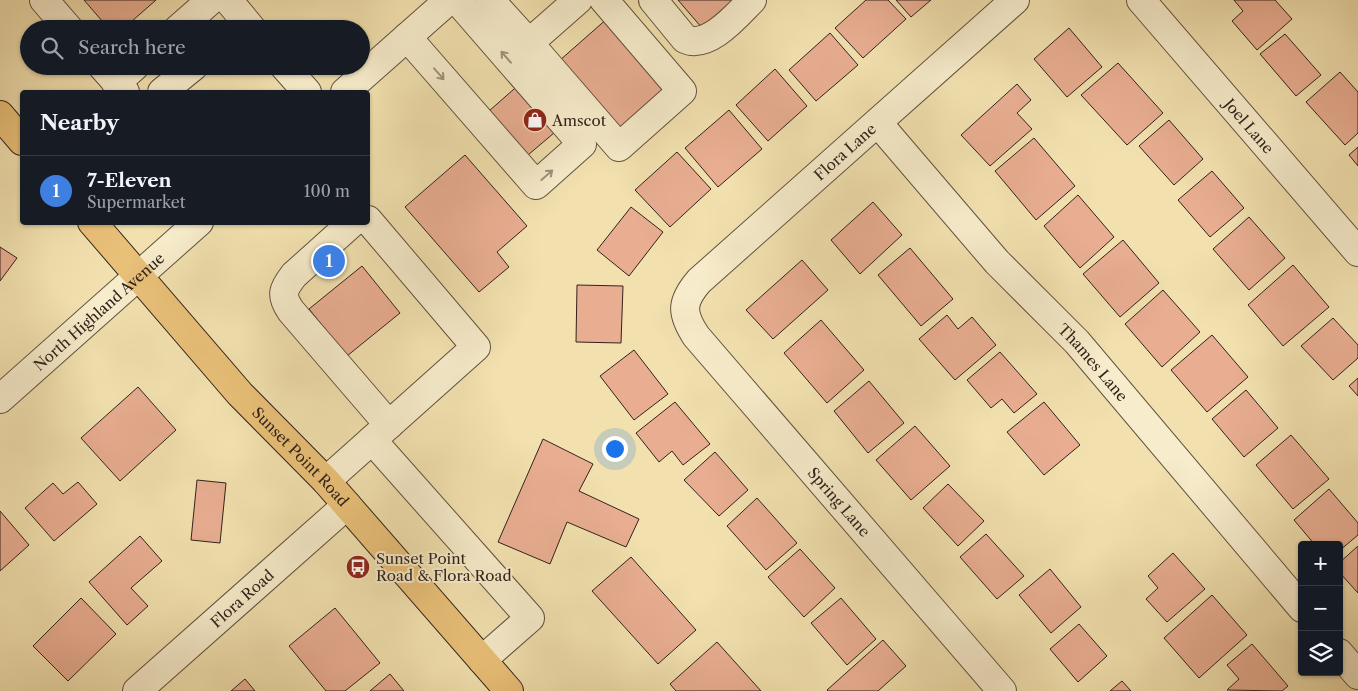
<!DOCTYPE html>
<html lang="en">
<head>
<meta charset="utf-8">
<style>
	body { margin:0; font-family:"Libre Caslon Text",serif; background:#242831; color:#f1f3f6 }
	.controls { position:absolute; right:15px; bottom:15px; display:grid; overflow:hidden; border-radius:5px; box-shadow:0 1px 4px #0004 }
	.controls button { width:45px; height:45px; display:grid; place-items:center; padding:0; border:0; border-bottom:1px solid #363941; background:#171b24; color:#f1f3f6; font:25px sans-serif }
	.you { position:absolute; left:614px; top:448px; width:18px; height:18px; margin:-12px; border:4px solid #fff; border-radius:50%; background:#1a73e8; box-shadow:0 0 0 8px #1a73e833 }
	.badge { display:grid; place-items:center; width:32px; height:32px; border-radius:50%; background:#7c3aed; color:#fff; font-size:16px; font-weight:700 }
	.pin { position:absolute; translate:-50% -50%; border:2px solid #fff; box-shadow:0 1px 5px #0006 }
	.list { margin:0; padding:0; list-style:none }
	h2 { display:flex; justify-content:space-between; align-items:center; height:65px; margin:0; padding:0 20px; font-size:21px }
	h2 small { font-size:16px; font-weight:400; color:#9ea1a6 }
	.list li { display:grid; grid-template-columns:32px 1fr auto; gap:15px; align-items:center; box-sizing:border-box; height:70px; padding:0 20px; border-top:1px solid #363941 }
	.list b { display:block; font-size:19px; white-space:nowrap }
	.list p { margin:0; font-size:16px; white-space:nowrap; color:#9ea1a6 }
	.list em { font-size:16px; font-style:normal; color:#9ea1a6 }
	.icon { flex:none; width:28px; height:28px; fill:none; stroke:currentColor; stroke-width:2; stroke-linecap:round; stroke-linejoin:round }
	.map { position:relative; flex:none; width:1358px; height:691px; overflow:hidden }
	.search { position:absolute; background:#171b24; box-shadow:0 1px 4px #0004; left:20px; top:20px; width:350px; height:55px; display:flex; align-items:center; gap:12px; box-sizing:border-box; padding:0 18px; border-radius:28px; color:#9ea1a6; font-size:19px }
	.panel { position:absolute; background:#171b24; box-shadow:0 1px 4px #0004; left:20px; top:90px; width:350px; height:135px; border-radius:5px }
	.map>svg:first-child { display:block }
	.building { fill:#e9ae92; stroke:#31221b }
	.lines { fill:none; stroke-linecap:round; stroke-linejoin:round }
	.minor-casing { stroke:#615240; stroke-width:30 }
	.major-casing { stroke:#31221b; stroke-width:30 }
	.minor { stroke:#f7eccb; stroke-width:28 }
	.major { stroke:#e9c078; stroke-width:28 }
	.oneway { stroke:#9e917c }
	.labels { text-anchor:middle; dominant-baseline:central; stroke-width:4; stroke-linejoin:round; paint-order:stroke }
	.poi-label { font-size:15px; fill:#31221b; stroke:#f7eccb; text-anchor:start }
	.street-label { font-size:15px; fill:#31221b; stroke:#f7eccb }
</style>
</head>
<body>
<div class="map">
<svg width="1358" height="691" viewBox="0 0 1358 691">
	<rect width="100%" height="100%" fill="#f2e1af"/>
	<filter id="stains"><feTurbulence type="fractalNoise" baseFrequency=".004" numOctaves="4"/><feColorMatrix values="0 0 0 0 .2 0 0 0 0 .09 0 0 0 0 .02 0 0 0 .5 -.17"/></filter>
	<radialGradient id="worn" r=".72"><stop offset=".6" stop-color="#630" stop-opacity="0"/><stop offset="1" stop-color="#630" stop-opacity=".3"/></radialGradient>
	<!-- building -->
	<g class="building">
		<path d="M84,0h72l-33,29h-14z"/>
		<path d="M678,0h55l-31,28z"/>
		<path d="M866,0h22l18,19 -43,39 -28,-30z"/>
		<path d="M896,0h35l-20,17z"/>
		<path d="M1234,0h41l17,19 -35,31 -25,-29 11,-10z"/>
		<path d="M609,17l63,74 -50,43 -63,-73z"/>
		<path d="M1069,28l33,39 -35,30 -33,-38z"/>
		<path d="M830,33l28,32 -42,36 -27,-31z"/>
		<path d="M1285,34l36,41 -25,21 -36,-42z"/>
		<path d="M1118,63l45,50 -36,32 -46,-50z"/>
		<path d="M775,69l32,37 -39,35 -32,-36z"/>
		<path d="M1340,72l18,20v41l-13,12 -39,-43z"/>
		<path d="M522,82l39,45 -33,28 -39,-44z"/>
		<path d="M1017,84l14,16 -14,13 15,16 -42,37 -29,-31z"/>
		<path d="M729,110l33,39 -44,38 -33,-39z"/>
		<path d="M1169,120l34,39 -29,26 -35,-39z"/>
		<path d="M1034,138l41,48 -39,34 -41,-49z"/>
		<path d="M1358,147v19l-9,-11z"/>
		<path d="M677,152l34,37 -41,38 -35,-37z"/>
		<path d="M465,155l62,71 -30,26 12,15 -30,25 -74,-85z"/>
		<path d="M1212,171l32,37 -34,29 -32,-37z"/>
		<path d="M1078,195l36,42 -34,31 -36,-42z"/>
		<path d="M873,202l29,33 -42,39 -29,-34z"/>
		<path d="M631,207l32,25 -34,44 -32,-26z"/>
		<path d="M1249,217l36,41 -36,32 -36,-41z"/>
		<path d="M1123,240l36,43 -39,34 -37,-43z"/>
		<path d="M0,247l17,11 -17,23z"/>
		<path d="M910,248l43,51 -32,27 -43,-51z"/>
		<path d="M802,260l26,30 -55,49 -27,-29z"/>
		<path d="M1293,265l36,42 -46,39 -35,-41z"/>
		<path d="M362,266l38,47 -53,43 -38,-47z"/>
		<path d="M577,285l46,1 -2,57 -45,-1z"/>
		<path d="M1163,290l37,42 -38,35 -37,-43z"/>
		<path d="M947,315l11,14 14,-12 24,28 -41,35 -36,-41z"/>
		<path d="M1333,318l25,27v13l-25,22 -32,-34z"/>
		<path d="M821,320l43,50 -37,33 -43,-50z"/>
		<path d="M1212,335l36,42 -41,35 -36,-42z"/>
		<path d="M634,350l34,44 -34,26 -34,-44z"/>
		<path d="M1000,352l37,42 -23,19 -12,-14 -11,9 -24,-28z"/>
		<path d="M1358,378v18l-9,-10z"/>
		<path d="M869,381l35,42 -36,30 -34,-42z"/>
		<path d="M138,387l38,43 -56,51 -39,-43z"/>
		<path d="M1246,390l32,38 -34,29 -32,-38z"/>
		<path d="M675,402l35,42 -27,21 -11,-14 -13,11 -23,-29z"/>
		<path d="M1044,402l36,43 -36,30 -37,-43z"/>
		<path d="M915,426l35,40 -39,34 -35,-40z"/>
		<path d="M1291,435l38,44 -36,30 -37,-44z"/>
		<path d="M543,439l50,25 -14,27 60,28 -13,28 -59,-25 -17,42 -52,-22z"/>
		<path d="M715,452l33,38 -29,26 -35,-36z"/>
		<path d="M197,480l29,3 -6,60 -29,-3z"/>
		<path d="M78,482l19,22 -43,37 -29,-33 28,-25 10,11z"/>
		<path d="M948,484l36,37 -26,25 -35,-38z"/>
		<path d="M1329,489l29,34v12l-19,16v-6h-24l-21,-25z"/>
		<path d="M757,498l40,45 -31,27 -39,-44z"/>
		<path d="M0,511l29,34 -29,26z"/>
		<path d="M986,534l38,42 -27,23 -37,-42z"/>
		<path d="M140,536l22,25 -31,27 17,18 -21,19 -38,-43z"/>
		<path d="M1358,546v47l-19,-21v-9z"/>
		<path d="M800,549l35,39 -31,29 -36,-40z"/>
		<path d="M1173,553l32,36 -38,33 -21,-23 12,-11 -10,-12z"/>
		<path d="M631,557l65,73 -38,34 -66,-73z"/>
		<path d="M1050,569l31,38 -30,26 -32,-38z"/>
		<path d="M1212,595l35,40 -48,43 -35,-40z"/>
		<path d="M81,598l35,36 -48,47 -35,-35z"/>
		<path d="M841,598l35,41 -29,26 -36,-42z"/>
		<path d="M335,608l45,55 -35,28h-19l-37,-45z"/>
		<path d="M1079,624l28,32 -29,26 -28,-33z"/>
		<path d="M883,640l23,26 -28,25h-50l-1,-1z"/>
		<path d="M717,642l44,49h-85l-6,-7z"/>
		<path d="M1252,644l36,42 -6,5 -55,-1 12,-11 -12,-14z"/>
		<path d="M390,674l14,17h-34z"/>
		<path d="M245,679l10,12h-24z"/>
		<path d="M1122,681l9,10h-21z"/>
	</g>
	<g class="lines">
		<!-- minor casing -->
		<g class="minor-casing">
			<g id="minor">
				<path d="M44,0l25,29"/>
				<path d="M228,0l24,29"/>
				<path d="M490,0l39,43 49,-43"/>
				<path d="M653,0l32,39c23,11 52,-24 67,-39"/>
				<path id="s1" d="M1141,0l217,252"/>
				<path d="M178,29l33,-29"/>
				<path d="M407,37l129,148 46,-41 -125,-144"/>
				<path d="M529,43l90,104 63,-56 -78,-91"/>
				<path d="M102,66l23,26"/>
				<path d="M284,66l23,26"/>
				<path d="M116,83l19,-17"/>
				<path d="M162,92l32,-26"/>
				<path d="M345,92l104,-92"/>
				<path id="s2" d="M878,123l119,139 80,80 225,266"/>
				<path d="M353,222l-59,53c-11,14 -14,20 -3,36l98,114"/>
				<path id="s3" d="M0,399l199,-177"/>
				<path d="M372,440l158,178 -48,42"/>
				<path d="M326,481l150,-134 -108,-127"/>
				<path d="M1339,653l19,22"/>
				<path id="s4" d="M137,691l210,-186"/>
				<path id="s5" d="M1002,691l-306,-355c-15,-23 -15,-34 3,-55l316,-281"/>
			</g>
		</g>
		<!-- major casing -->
		<g class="major-casing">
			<g id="major">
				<path d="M0,115l22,26"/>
				<path id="s6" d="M92,222l148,172 86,87 183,210"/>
			</g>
		</g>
		<!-- minor -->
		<use href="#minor" class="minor"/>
		<!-- major -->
		<use href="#major" class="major"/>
	</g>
	<!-- one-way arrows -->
	<defs><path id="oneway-shaft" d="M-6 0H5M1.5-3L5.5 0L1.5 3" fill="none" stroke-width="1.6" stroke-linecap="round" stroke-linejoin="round" transform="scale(1.25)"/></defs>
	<g class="oneway">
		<use href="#oneway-shaft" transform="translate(506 57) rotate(-131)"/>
		<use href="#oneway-shaft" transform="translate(439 74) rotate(49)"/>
		<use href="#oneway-shaft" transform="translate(547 175) rotate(-41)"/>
	</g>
	<!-- icons -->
	<defs>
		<g id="shop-disc" transform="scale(1.25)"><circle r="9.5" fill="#8f2418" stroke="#f7eccb"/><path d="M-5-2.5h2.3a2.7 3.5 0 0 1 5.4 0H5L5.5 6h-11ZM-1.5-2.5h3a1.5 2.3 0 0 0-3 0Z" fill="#fff"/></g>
		<g id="bus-disc" transform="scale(1.25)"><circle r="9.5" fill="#8f2418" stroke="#f7eccb"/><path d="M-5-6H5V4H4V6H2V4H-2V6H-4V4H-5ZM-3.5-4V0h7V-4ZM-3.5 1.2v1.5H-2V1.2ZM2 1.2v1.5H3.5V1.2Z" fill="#fff"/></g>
	</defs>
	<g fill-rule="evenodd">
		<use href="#shop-disc" x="535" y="120"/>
		<use href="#bus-disc" x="358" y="567"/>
	</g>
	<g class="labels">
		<!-- poi labels -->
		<g class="poi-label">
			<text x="552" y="120">Amscot</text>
			<text x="376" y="558">Sunset Point<tspan x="376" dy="17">Road &amp; Flora Road</tspan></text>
		</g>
		<!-- street labels -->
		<g class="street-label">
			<text stroke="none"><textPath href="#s1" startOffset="166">Joel Lane</textPath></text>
			<text stroke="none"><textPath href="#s5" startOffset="725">Flora Lane</textPath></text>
			<text stroke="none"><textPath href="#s3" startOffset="132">North Highland Avenue</textPath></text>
			<text stroke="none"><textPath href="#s2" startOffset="322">Thames Lane</textPath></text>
			<text stroke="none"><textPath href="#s6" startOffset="314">Sunset Point Road</textPath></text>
			<text transform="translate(839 502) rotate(49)">Spring Lane</text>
			<text stroke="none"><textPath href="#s4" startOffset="140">Flora Road</textPath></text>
		</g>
	</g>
	<rect width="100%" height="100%" filter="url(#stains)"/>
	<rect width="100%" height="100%" fill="url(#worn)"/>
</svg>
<div class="controls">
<button>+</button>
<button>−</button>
<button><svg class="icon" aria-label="layers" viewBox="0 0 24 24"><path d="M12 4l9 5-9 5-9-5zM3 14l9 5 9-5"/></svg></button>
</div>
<div class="you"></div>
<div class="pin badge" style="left:329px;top:261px;background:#3f7fe0">1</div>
<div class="search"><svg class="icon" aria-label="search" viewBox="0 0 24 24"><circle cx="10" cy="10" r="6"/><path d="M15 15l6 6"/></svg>Search here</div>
<section class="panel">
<h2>Nearby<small></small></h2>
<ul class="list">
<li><span class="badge" style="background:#3f7fe0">1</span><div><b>7-Eleven</b><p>Supermarket</p></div><em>100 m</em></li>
</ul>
</section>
</div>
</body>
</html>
